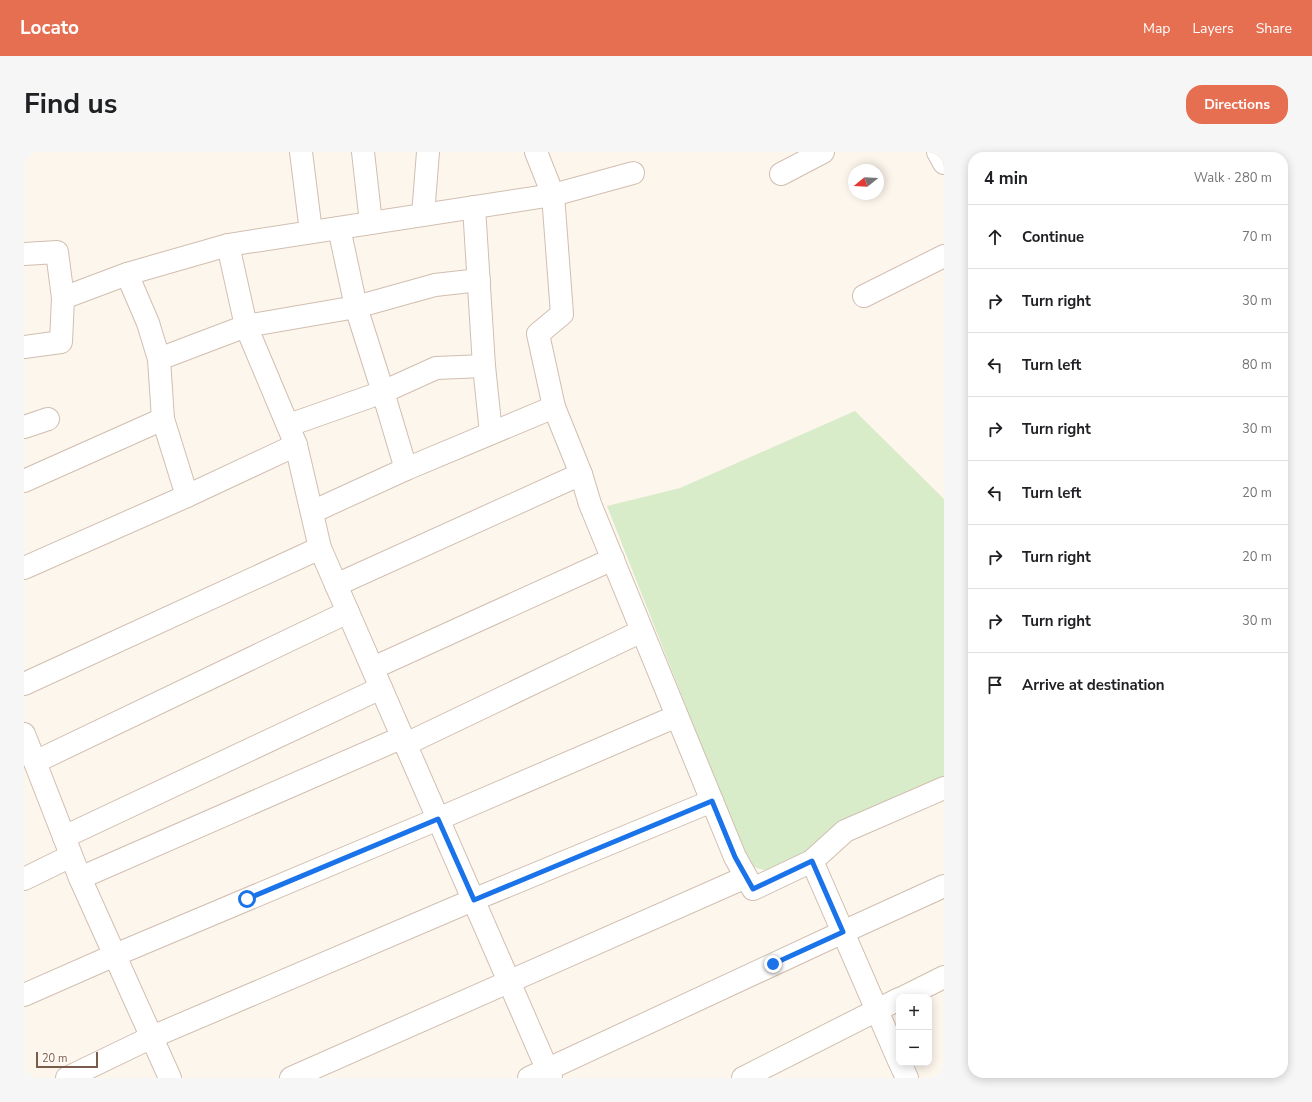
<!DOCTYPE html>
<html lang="en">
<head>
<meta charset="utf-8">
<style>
	body { margin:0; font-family:"Nunito Sans",sans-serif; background:#f6f6f6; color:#202124 }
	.controls { position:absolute; right:12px; bottom:12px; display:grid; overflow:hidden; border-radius:8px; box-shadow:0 2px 10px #0003 }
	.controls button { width:36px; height:36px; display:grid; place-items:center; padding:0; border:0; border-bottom:1px solid #e0e0e0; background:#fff; color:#202124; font:20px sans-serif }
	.compass { position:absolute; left:824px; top:12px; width:36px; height:36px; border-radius:50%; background:#fff; box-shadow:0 2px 10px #0003; rotate:252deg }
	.scale { position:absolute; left:12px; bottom:10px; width:62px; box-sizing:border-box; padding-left:4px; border:2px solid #7a5c4d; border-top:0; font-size:11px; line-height:14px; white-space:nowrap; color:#7a5c4d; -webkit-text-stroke:3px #fffaf3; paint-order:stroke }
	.stop { position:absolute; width:12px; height:12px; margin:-9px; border:3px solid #1a73e8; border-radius:50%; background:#fff }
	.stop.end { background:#1a73e8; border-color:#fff; box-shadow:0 1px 4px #0008 }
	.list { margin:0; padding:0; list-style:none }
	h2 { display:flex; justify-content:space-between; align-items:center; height:52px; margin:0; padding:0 16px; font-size:17px }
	h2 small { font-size:13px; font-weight:400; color:#757577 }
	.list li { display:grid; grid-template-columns:26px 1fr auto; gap:12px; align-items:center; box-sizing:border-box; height:64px; padding:0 16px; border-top:1px solid #e0e0e0 }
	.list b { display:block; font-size:15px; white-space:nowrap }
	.list em { font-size:13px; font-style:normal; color:#757577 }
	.icon { flex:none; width:22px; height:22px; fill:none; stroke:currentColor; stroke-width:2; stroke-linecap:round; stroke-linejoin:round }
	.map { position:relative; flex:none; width:920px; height:926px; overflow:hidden; border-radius:16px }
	header { display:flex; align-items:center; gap:24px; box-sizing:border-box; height:56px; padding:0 20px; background:#e76f51; color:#fff }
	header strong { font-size:19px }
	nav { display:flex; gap:22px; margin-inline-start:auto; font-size:14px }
	.intro { display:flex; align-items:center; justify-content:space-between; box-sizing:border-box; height:96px; padding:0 24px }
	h1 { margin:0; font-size:28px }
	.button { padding:10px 18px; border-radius:16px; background:#e76f51; color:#fff; font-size:14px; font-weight:700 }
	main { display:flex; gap:24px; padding:0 24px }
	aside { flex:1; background:#fff; border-radius:16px; box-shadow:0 2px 10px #0003 }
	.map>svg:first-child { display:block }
	.green { fill:#d8ecc9 }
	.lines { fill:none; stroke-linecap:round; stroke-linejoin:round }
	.minor-casing { stroke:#d1beb0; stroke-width:24 }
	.minor { stroke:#fff; stroke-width:22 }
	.route { stroke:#1a73e8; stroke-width:5 }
</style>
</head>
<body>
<header>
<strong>Locato</strong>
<nav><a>Map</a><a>Layers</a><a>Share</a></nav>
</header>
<div class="intro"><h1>Find us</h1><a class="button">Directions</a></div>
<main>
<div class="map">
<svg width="920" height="926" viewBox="0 0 920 926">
	<rect width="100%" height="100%" fill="#fdf6ec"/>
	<!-- green -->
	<path class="green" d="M831,259l89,88v278l-91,40 -50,36 -31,19 -23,-6 -142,-360 73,-18z"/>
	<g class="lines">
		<!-- minor casing -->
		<g class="minor-casing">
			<g id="minor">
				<path d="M277,0l10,80"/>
				<path d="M339,0l8,71"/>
				<path d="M512,0l17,43 9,119 -24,20 16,73 27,67 9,30 145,353 18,32 59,-28 33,-30 99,-43"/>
				<path d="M914,0l6,11"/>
				<path d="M757,22l42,-22"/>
				<path d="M450,55l10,159 7,67"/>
				<path d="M399,63l5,-63"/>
				<path d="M315,76l17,79 27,85 23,77"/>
				<path d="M204,93l18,81 50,119 24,103 231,530"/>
				<path d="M0,102l33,-2 6,46 64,-24 101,-29 325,-50 80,-22"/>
				<path d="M103,122l21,49 11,36 4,60 24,77"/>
				<path d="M840,144l80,-40"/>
				<path d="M0,195l37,-5 2,-44"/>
				<path d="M135,207l87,-33 110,-19 79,-22 44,-5"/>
				<path d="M265,273l94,-33 53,-24 48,-2"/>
				<path d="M0,275l24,-8"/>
				<path d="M0,329l139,-62"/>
				<path d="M288,360l94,-43 148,-62"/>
				<path d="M0,416l163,-72 109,-51"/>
				<path d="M312,433l245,-111"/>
				<path d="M349,516l240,-109"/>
				<path d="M0,532l296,-136"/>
				<path d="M0,582l56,144 90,200"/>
				<path d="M382,592l236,-113"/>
				<path d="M11,610l313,-150"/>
				<path d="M40,685l317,-149"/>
				<path d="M788,709l87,200"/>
				<path d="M56,726l323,-141"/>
				<path d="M0,727l47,-23"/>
				<path d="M0,843l91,-40 323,-136 239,-103"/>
				<path d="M880,845l40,-20"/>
				<path d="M876,911l7,15"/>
				<path d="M43,926l85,-41 321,-137 239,-99"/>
				<path d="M267,926l455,-201"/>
				<path d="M505,926l314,-146 101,-46"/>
				<path d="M719,926l156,-79"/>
			</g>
		</g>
		<!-- minor -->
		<use href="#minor" class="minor"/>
	</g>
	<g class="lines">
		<!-- route -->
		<path class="route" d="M223,747l191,-80 36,81 238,-99 23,56 18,32 59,-28 31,71 -70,32"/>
	</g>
</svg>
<div class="controls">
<button>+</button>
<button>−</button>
</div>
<svg class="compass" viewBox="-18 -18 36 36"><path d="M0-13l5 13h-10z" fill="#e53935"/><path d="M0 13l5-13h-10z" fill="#757577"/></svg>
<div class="scale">20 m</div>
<div class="stop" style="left:223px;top:747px"></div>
<div class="stop end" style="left:749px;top:812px"></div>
</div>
<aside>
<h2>4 min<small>Walk · 280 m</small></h2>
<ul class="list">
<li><svg class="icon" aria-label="ahead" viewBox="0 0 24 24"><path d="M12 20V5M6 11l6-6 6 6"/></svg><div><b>Continue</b></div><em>70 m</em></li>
<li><svg class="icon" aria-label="right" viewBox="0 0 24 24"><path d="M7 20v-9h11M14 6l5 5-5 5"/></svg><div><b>Turn right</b></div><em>30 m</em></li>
<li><svg class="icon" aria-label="left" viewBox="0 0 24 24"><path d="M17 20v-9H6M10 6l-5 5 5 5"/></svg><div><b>Turn left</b></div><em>80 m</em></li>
<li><svg class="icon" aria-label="right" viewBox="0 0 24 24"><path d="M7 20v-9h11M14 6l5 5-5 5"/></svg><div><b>Turn right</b></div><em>30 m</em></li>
<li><svg class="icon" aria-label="left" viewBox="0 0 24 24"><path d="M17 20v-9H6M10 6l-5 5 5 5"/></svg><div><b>Turn left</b></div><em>20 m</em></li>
<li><svg class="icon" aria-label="right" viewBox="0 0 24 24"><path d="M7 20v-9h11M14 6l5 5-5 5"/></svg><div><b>Turn right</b></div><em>20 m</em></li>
<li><svg class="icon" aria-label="right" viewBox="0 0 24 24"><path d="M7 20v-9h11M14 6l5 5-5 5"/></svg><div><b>Turn right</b></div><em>30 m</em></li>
<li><svg class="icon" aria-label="arrive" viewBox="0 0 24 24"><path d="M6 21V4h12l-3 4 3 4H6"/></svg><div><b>Arrive at destination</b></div></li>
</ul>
</aside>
</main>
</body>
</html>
